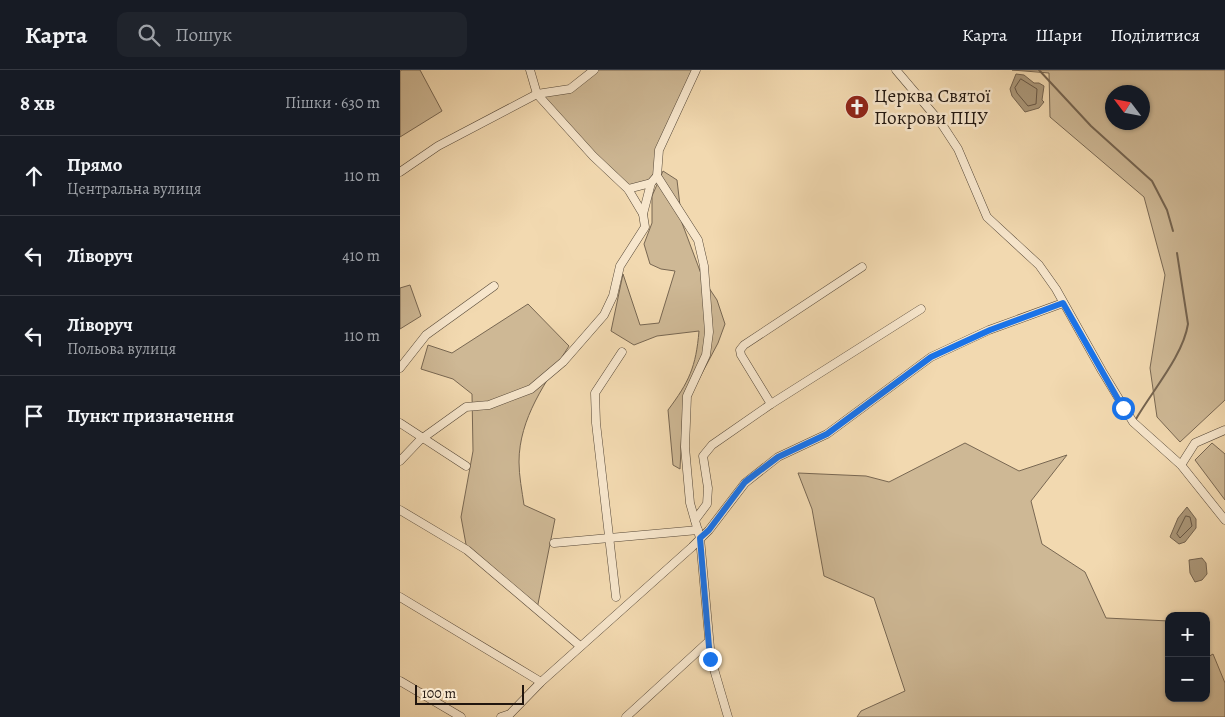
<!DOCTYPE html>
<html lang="uk">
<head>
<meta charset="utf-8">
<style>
	body { margin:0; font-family:Alegreya,serif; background:#20242c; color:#f1f3f6 }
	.controls { position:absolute; right:15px; bottom:15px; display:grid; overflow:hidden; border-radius:10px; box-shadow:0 1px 4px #0004 }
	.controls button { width:45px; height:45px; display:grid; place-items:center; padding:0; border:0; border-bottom:1px solid #363941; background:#171b24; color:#f1f3f6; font:25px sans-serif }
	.compass { position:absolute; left:705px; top:15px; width:45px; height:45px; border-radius:50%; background:#171b24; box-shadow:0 1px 4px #0004; rotate:302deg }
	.scale { position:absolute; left:15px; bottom:12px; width:109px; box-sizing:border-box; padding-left:5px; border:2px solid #21160f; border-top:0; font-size:14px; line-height:18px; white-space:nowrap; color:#21160f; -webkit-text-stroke:4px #f7e6cc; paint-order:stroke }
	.stop { position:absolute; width:15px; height:15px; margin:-11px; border:4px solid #1a73e8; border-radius:50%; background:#fff }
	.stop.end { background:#1a73e8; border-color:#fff; box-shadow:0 1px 5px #0008 }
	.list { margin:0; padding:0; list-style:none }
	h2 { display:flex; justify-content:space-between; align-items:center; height:65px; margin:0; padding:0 20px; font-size:21px }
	h2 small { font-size:16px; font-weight:400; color:#9ea1a6 }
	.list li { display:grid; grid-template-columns:32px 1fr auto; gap:15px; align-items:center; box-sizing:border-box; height:80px; padding:0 20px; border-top:1px solid #363941 }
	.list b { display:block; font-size:19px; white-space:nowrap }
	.list p { margin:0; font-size:16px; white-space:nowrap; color:#9ea1a6 }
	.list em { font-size:16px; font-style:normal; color:#9ea1a6 }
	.icon { flex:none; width:28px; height:28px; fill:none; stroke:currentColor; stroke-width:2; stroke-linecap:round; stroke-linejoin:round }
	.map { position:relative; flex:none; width:825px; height:647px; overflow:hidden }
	header { display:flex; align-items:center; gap:30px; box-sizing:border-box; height:70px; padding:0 25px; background:#171b24; border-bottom:1px solid #363941 }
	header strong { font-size:24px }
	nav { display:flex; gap:28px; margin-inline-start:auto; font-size:18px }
	.search { width:350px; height:45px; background:#20242c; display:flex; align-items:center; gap:12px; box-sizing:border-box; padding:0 18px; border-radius:10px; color:#9ea1a6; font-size:19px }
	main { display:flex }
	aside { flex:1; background:#171b24 }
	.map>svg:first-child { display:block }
	.green { fill:#ceb895; stroke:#786752; fill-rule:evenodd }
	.water { fill:#ab9779; stroke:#74634f }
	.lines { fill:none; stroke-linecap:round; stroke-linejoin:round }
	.shore { stroke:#665644; stroke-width:1 }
	.stream { stroke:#74634f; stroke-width:2 }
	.minor-casing { stroke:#554737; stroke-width:9 }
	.minor { stroke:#f7e6cc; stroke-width:8 }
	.route { stroke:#1a73e8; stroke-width:6 }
	.labels { text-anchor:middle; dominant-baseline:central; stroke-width:5; stroke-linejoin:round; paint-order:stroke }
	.poi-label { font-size:19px; fill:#21160f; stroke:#f7e6cc; text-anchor:start }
</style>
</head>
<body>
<header>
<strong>Карта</strong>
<div class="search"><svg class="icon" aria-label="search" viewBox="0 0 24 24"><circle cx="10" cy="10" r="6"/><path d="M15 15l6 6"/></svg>Пошук</div>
<nav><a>Карта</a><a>Шари</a><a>Поділитися</a></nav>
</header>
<main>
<aside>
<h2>8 хв<small>Пішки · 630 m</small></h2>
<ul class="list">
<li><svg class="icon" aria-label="ahead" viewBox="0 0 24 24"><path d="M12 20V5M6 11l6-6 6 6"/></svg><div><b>Прямо</b><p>Центральна вулиця</p></div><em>110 m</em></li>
<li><svg class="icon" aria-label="left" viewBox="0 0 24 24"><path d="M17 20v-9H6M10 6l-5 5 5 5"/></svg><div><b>Ліворуч</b></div><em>410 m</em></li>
<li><svg class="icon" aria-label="left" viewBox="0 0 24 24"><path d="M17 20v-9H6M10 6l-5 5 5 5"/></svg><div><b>Ліворуч</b><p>Польова вулиця</p></div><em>110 m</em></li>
<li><svg class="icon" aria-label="arrive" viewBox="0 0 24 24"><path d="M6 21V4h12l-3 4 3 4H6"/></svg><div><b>Пункт призначення</b></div></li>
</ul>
</aside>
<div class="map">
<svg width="825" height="647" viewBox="0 0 825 647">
	<rect width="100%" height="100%" fill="#f2d9b0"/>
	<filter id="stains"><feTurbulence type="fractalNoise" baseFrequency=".004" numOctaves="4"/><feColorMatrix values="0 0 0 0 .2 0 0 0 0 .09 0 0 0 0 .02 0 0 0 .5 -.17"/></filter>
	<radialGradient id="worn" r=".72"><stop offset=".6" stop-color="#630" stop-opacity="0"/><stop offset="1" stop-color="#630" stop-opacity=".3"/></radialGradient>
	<!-- green -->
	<g class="green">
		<path d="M2,0h18l22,41 -42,26v-66z"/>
		<path d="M194,0h102l-37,80 -2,26 -29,13 -91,-95 33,-5z"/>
		<path d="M612,0h213v330l-45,42 -23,-25 -7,-49 15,-93 -21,-78 -94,-80 -1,-44zM712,22h30v30h-30z"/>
		<path d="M263,101l14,9 5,43 21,56 14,21 8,24 -7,19 -35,66 -3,60 -7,-4 -5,-55c21,-28 28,-43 31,-79l-42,5 -23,9 -23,-14 12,-57 17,51 19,-2 16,-52 -14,-2 -11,-5 -6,-20 8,-21v-27z"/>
		<path d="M10,215l11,31 -21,13v-41z"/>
		<path d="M128,234l41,42c-23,36 -50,72 -50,116 0,14 3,29 5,43l31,14 -18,90 -70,-59 -6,-33 12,-66 -1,-57 -19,-15 -32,-10 7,-24 24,8z"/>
		<path d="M565,373l54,28 48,-16 -36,46 11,43 43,28 21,46 63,3v77h37v-40l7,-4 12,29v34h-368l4,-6 44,-20 -31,-93 -50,-22 -12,-67 -14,-36 68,3 23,6z"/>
		<path d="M812,373l13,11v46l-30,-40z"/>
	</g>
	<!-- water -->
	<g class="water">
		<path d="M616,4l8,1 10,8h5l5,3 -2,14 2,2 -5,6 -14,4 -13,-16 -2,-7z"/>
		<path d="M787,437l9,12v9l-11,14 -6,2 -9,-7 8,-19z"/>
		<path d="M802,488l4,5 1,11 -5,6 -7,2 -5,-9 -1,-13z"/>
	</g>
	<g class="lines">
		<!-- shore -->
		<g class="shore">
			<path d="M621,9l16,10 -1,15 -8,2 -11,-13 -2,-5z"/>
			<path d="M786,446l4,1 2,9 -12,12 -3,-4z"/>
		</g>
		<!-- stream -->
		<g class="stream">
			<path d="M639,0l52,56 61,55 15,29 6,21"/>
			<path d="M736,349c16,-28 47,-63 52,-95l-11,-71"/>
		</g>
		<!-- minor casing -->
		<g class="minor-casing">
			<g id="minor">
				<path d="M130,0l7,24 56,62 35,33 15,25"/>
				<path d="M496,0l45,53 17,26 29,68 52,48 17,24 46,82 31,51 48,43 44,55"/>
				<path d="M0,102l38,-26 99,-52 33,-5 24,-19"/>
				<path d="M257,106l41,64 6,26 5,66 -3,23 -19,41 -2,51 5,56 10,35 11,121 17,58"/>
				<path d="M228,119l23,-6 6,-7 2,-26 37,-80"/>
				<path d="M0,298l26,-33 68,-49"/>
				<path d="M371,334l-30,-49 -1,-5 4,-5 118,-78"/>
				<path d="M0,353l66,43"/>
				<path d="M0,391l20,-21 46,-33 23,-2 42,-16 32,-27 41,-47 9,-19 7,-30 25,-39 -2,-13 8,-31"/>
				<path d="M781,395l14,-22 30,-13"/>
				<path d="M0,440l67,40 113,96"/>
				<path d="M295,450l12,-16 1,-16 -5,-32 9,-11 59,-41 150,-95"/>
				<path d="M154,473l144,-13"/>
				<path d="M0,527l141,85"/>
				<path d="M216,527l-20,-174 -1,-30 27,-41"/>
				<path d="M0,611l61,36"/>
				<path d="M101,647l9,-3 31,-32 151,-135 17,-17 36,-47 33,-26 49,-23 104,-77 58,-27 74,-27"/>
				<path d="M226,647l83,-76"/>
			</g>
		</g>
		<!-- minor -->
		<use href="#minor" class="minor"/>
	</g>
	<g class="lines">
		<!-- route -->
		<path class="route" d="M310,589l-10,-121 9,-8 36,-48 33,-25 49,-23 104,-77 59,-27 73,-27 60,105"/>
	</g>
	<!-- icons -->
	<defs>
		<g id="church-disc" transform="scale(1.25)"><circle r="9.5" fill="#8f2418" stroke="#f7e6cc"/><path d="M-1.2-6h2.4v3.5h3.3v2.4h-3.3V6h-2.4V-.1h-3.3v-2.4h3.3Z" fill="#fff"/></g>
	</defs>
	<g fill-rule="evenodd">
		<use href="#church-disc" x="457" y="37"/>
	</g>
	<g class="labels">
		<!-- poi labels -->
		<g class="poi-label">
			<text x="474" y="26">Церква Святої<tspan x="474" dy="22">Покрови ПЦУ</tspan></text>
		</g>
	</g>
	<rect width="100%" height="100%" filter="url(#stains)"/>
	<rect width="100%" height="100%" fill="url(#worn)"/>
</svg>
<div class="controls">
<button>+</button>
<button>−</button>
</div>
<svg class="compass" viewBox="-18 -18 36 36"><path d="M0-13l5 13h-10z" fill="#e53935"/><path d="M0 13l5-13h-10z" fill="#9ea1a6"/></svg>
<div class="scale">100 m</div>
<div class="stop" style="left:723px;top:338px"></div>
<div class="stop end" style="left:310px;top:589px"></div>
</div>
</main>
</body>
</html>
